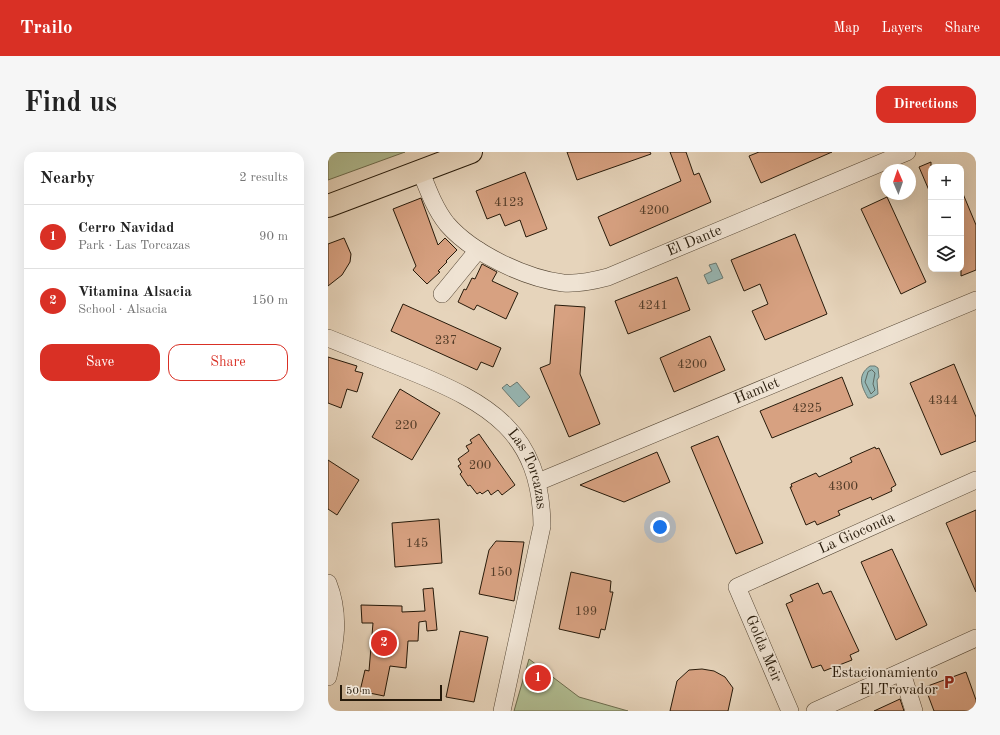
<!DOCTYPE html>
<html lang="en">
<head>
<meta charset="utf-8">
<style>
	body { margin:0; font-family:"Old Standard TT",serif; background:#f6f6f6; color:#222 }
	.controls { position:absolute; right:12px; top:12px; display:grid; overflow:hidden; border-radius:8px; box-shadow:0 4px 16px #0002 }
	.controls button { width:36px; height:36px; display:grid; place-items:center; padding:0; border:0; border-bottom:1px solid #e0e0e0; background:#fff; color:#222; font:20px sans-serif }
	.compass { position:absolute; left:552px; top:12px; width:36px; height:36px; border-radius:50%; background:#fff; box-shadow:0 4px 16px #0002; rotate:358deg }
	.scale { position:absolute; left:12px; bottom:10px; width:102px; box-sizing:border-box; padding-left:4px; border:2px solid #271a0a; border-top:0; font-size:11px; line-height:14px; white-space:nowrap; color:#271a0a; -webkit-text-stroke:3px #efe3d3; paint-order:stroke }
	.you { position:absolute; left:332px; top:375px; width:14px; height:14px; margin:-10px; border:3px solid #fff; border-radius:50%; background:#1a73e8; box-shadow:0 0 0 6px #1a73e833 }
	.badge { display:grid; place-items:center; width:26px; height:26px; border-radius:50%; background:#d93025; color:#fff; font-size:13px; font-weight:700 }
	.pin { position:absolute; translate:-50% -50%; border:2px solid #fff; box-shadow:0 1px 4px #0006 }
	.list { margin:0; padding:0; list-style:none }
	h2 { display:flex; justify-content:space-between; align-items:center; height:52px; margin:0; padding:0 16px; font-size:17px }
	h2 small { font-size:13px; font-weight:400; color:#767676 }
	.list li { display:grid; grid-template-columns:26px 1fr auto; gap:12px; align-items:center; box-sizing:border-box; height:64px; padding:0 16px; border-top:1px solid #e0e0e0 }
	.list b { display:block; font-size:15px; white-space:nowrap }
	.list p { margin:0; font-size:13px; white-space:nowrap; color:#767676 }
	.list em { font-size:13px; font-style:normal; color:#767676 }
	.actions { display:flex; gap:8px; padding:12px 16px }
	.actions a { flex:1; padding:9px 0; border:1px solid #d93025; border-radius:12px; text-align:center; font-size:14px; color:#d93025 }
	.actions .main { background:#d93025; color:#fff }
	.icon { flex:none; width:22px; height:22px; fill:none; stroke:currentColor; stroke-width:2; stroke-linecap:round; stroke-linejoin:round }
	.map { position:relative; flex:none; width:648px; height:559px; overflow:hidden; border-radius:12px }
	header { display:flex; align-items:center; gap:24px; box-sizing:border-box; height:56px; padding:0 20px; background:#d93025; color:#fff }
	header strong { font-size:19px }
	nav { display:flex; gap:22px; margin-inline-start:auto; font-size:14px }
	.intro { display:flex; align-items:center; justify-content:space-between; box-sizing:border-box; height:96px; padding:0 24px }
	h1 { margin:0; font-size:28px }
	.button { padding:10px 18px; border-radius:12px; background:#d93025; color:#fff; font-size:14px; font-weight:700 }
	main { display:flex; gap:24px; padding:0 24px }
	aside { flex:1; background:#fff; border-radius:12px; box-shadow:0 4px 16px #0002 }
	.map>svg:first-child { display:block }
	.green { fill:#b1be93; stroke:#6c6c4e }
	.water { fill:#97b7b4; stroke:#6a7870 }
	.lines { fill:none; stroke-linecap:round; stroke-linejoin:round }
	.shore { stroke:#5f685f; stroke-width:1 }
	.building { fill:#d7a181; stroke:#271a0a }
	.minor-casing { stroke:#574836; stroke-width:18 }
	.major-casing { stroke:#271a0a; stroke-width:24 }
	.minor { stroke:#efe3d3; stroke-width:17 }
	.major { stroke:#e6d4bb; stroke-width:22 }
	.labels { text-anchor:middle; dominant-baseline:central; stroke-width:3.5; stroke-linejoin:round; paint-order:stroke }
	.number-label { font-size:13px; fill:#533c28 }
	.street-label { font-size:15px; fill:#271a0a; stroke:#efe3d3 }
	.poi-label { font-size:15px; fill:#271a0a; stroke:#efe3d3; text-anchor:end }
</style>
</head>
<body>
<header>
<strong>Trailo</strong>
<nav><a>Map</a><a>Layers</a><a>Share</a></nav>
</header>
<div class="intro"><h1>Find us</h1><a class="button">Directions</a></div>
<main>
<aside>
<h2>Nearby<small>2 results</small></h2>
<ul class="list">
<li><span class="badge">1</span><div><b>Cerro Navidad</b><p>Park · Las Torcazas</p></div><em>90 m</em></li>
<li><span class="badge">2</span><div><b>Vitamina Alsacia</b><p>School · Alsacia</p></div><em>150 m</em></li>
</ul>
<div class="actions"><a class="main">Save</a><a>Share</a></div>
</aside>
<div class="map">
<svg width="648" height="559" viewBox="0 0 648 559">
	<rect width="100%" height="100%" fill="#e6d4bb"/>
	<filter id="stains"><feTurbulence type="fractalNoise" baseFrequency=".005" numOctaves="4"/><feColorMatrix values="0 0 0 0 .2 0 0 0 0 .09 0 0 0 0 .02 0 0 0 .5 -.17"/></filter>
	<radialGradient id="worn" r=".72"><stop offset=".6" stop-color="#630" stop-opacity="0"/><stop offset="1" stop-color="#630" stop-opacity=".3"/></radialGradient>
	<!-- green -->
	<g class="green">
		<path d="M0,0h77l-77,28z"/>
		<path d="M201,507l50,38 49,14h-114z"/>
	</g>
	<!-- water -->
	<g class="water">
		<path d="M388,111l7,15 -15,6 -4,-9 8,-4 -3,-6z"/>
		<path d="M542,214h5l3,2 1,9 -2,3 1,14 -7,4h-3c-7,-12 -11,-23 2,-32z"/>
		<path d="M189,230l13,15 -11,10 -17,-19 5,-4 3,3z"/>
	</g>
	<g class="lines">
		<!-- shore -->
		<path class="shore" d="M544,218l3,3 -2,11 2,6 -4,4 -6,-12 3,-10z"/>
	</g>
	<!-- building -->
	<g class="building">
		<path d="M239,0h83l1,2 -74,26z"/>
		<path d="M342,0h16l8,23 5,-2 12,29 -101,44 -12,-29 83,-36z"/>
		<path d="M431,0h73l-71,31 -12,-27z"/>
		<path d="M603,10v33l-12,-28z"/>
		<path d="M197,20l22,57 -21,8 -6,-17 -15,6 -5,-12 -13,5 -11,-28z"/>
		<path d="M633,37l15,36v45l-15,6z"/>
		<path d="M559,45l39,85 -25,12 -40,-85z"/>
		<path d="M93,46l17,47 7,-7 12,12 -11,11 1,1 -9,9 2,1 -13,12 -14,-14 3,-4 -23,-57z"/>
		<path d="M467,82l32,80 -62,26 -13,-29 16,-7 -8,-20 -16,7 -13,-31z"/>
		<path d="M16,86l7,16 -1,8 -8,13 -14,11v-42z"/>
		<path d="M154,112l15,8 -5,9 26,12 -12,26 -29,-14 -3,5 -16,-8 6,-13 2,1 6,-12 3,1z"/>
		<path d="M349,125l13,33 -62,24 -13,-33z"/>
		<path d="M75,152l98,44 -8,19 -12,-5 -4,8 -86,-39z"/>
		<path d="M227,153l30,2 -5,67 20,50 -31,13 -29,-69 10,-4z"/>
		<path d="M382,184l15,34 -51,22 -14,-34z"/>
		<path d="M0,205l29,9 -2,5 8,2 -6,19 -10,-3 -6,19 -13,-5z"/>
		<path d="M626,212l22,53v24l-35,14 -31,-72z"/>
		<path d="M514,225l11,28 -81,33 -12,-27z"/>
		<path d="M72,237l40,24 -28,47 -40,-23z"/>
		<path d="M151,282l36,51 -13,10 -4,-5 -7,5 -3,-5 -6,4 -2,-2 -3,2 -7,-9 -2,1 -8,-12 2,-2 -4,-6 3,-2 -3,-5 11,-8 -3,-5 6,-3 -2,-3z"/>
		<path d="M390,284l45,107 -27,11 -45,-107z"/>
		<path d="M547,295l1,2 3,-1 17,37 -5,3 1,3 -20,9 -1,-3 -33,14 2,4 -23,10 -2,-4 -9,4 -16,-38h2l-1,-3 25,-11 3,4 33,-15 -2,-4z"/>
		<path d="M329,300l13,30 -46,20 -44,-17z"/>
		<path d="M0,308l31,20 -22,35 -9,-6z"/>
		<path d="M648,358v82l-30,-69z"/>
		<path d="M111,367l3,44 -47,4 -3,-44z"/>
		<path d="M168,389l28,1 -10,59 -35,-7 10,-44z"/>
		<path d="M564,397l35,76 -31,15 -35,-78z"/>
		<path d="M243,420l40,9 -1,11h3l-8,38 -4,-1 -2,9 -40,-9z"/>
		<path d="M490,431l5,11 8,-3 28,60 -9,4 2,5 -28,11 -3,-6 -9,3 -26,-64 7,-3 -3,-6z"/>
		<path d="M105,436l4,42 -10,1 -1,-10 -7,1 -1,19h-10l-2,27 -16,-2 -6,30 -24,-5 5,-21 4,1 4,-48h-11l-1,-18 41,1v6l23,-1 -2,-22z"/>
		<path d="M132,479l28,6 -14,65 -28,-5z"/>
		<path d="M374,517l12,2 11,6 8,11 -5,23h-58l7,-30 12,-11z"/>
		<path d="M638,520l10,28v11h-42l-9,-24z"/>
		<path d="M572,547l4,12h-30z"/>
	</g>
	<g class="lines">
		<!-- minor casing -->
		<g class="minor-casing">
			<g id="minor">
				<path id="s1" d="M93,20c7,18 14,37 26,52 25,29 78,54 116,59 15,1 30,-2 45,-6l299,-125"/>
				<path d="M114,142l36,-44"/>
				<path id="s2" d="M0,186c27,11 55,22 82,33 79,32 131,61 132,155l-40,185"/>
				<path id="s3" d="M210,330l438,-182"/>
				<path d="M0,431c13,33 7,61 0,94"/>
				<path d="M574,521l12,38"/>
				<path id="s4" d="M462,559l-53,-124 239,-107"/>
				<path d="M487,559l161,-73"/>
			</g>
		</g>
		<!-- major casing -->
		<g class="major-casing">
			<path id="major" d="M0,54l143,-54"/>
		</g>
		<!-- minor -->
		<use href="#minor" class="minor"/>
		<!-- major -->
		<use href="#major" class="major"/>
	</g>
	<!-- icons -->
	<defs>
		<g id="parking-bare" transform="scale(1.08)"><path d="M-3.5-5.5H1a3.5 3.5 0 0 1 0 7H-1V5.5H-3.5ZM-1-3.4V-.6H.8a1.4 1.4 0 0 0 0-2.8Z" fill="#8f2418" stroke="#efe3d3" stroke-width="2.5" paint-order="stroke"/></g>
	</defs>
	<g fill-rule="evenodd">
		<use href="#parking-bare" x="621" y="530"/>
	</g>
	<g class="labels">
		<!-- number labels -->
		<g class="number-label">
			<text x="181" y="50">4123</text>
			<text x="326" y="58">4200</text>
			<text x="325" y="153">4241</text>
			<text x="118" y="188">237</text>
			<text x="364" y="212">4200</text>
			<text x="615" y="248">4344</text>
			<text x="479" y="256">4225</text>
			<text x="78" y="273">220</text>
			<text x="152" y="313">200</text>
			<text x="515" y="334">4300</text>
			<text x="89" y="391">145</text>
			<text x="173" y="420">150</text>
			<text x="258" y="459">199</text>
		</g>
		<!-- street labels -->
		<g class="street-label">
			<text stroke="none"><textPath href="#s1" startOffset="330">El Dante</textPath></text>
			<text stroke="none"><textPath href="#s3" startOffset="237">Hamlet</textPath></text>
			<text stroke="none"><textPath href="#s2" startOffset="249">Las Torcazas</textPath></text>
			<text stroke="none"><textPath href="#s4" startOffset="266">La Gioconda</textPath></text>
			<text transform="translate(435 497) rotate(67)">Golda Meir</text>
		</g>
		<!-- poi labels -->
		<g class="poi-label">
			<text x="610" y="521">Estacionamiento<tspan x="610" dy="17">El Trovador</tspan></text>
		</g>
	</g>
	<rect width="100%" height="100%" filter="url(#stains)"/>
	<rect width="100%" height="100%" fill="url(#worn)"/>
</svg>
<div class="controls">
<button>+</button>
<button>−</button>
<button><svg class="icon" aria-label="layers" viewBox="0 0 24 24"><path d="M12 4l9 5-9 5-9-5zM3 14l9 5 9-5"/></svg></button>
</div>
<svg class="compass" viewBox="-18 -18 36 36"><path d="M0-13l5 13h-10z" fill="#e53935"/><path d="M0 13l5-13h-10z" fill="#767676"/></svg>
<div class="scale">50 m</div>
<div class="you"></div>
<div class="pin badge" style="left:210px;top:526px">1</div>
<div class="pin badge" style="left:56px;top:491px">2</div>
</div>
</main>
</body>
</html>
